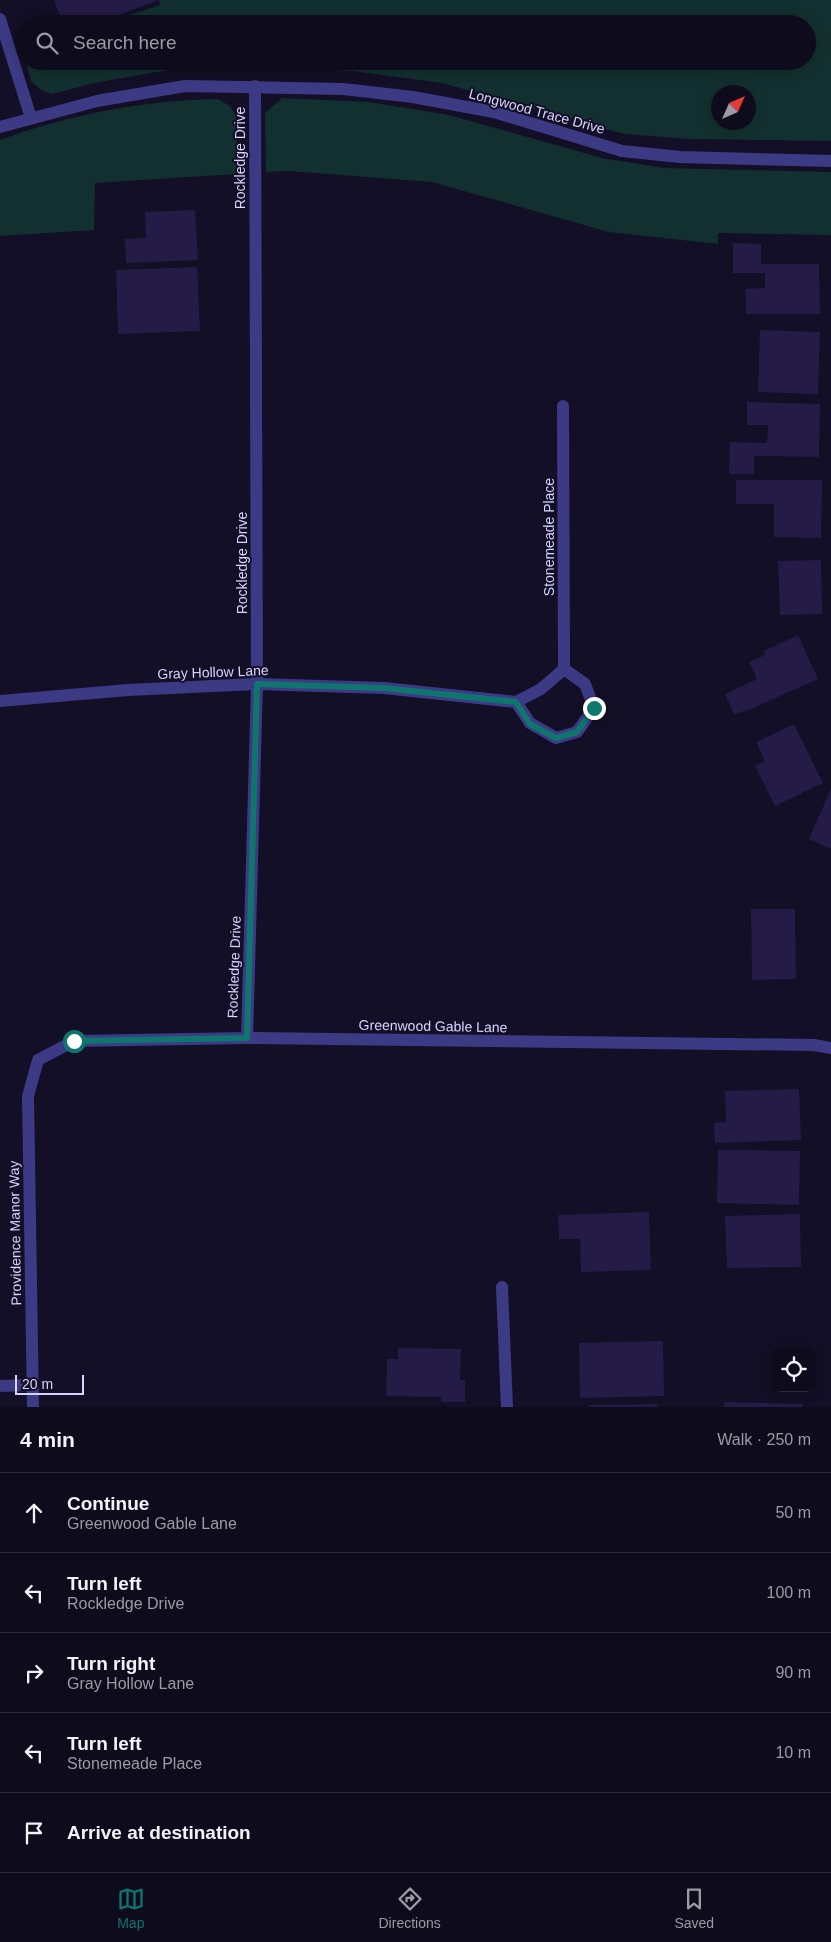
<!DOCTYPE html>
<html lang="en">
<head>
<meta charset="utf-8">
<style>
	body { margin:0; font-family:Arial,sans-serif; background:#171425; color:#f1f3f6 }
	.controls { position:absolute; right:15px; bottom:15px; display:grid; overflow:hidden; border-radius:10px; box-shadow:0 2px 12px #0003 }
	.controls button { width:45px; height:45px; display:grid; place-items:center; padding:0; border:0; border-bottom:1px solid #2e2b3b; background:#0e0b1c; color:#f1f3f6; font:25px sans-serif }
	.compass { position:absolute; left:711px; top:85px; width:45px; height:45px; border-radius:50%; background:#0e0b1c; box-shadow:0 2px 12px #0003; rotate:45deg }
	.scale { position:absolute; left:15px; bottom:12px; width:69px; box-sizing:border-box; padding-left:5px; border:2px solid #d9d4ff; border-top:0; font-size:14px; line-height:18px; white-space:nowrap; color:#d9d4ff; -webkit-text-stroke:4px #130f26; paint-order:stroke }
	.stop { position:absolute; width:15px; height:15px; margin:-11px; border:4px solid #0f766e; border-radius:50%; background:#fff }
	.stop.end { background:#0f766e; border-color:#fff; box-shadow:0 1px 5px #0008 }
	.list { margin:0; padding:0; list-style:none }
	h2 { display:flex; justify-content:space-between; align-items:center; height:65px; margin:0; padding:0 20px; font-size:21px }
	h2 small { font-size:16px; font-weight:400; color:#9b9ba3 }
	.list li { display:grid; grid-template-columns:32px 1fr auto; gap:15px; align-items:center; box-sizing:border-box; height:80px; padding:0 20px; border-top:1px solid #2e2b3b }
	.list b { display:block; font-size:19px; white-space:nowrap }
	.list p { margin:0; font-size:16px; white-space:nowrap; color:#9b9ba3 }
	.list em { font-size:16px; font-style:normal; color:#9b9ba3 }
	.icon { flex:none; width:28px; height:28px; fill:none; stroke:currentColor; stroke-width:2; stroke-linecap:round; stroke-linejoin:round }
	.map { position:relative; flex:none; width:831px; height:1407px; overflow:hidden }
	.search { position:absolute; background:#0e0b1c; box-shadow:0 2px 12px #0003; left:15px; right:15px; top:15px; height:55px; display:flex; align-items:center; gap:12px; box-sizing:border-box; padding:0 18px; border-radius:28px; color:#9b9ba3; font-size:19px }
	.sheet { height:465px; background:#0e0b1c }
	nav { display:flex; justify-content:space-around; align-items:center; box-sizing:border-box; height:70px; border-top:1px solid #2e2b3b; background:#0e0b1c; font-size:14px; color:#9b9ba3 }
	nav a { display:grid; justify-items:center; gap:2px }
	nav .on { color:#0f766e }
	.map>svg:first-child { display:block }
	.green { fill:#12302f; fill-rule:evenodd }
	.building { fill:#241b47 }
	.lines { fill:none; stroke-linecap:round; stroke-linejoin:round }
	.minor { stroke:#3d3a85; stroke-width:12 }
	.tertiary { stroke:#3d3a85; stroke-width:12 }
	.route { stroke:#0f766e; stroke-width:6 }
	.labels { text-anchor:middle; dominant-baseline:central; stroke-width:4; stroke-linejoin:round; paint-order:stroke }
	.street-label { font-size:14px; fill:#d9d4ff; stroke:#130f26 }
</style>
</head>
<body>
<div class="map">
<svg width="831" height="1407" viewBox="0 0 831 1407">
	<rect width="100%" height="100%" fill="#130f26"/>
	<!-- green -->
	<g class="green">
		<path d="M159,0h672v141l-140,-2 -67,-5 -182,-51 -89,-12 -97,-5 -88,4 -74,13 -42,11 -11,-4 -10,-9 -5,-20h781v-37h-705l58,-19zM718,92h30v30h-30z"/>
		<path d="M282,98l87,4 80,13 153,43 62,10 167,4v63l-113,-2v11l-109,-12 -177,-50 -143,-11 -23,1 -1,-59z"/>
		<path d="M218,99l12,7 7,12 -1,56 -141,9 -1,47 -94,6v-96c67,-25 146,-40 218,-41z"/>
	</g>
	<!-- building -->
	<g class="building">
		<path d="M54,0h105l-64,24h-32z"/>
		<path d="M195,210l3,50 -72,3 -1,-24 21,-1 -1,-26z"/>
		<path d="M733,243l28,1v20h58l1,50h-74v-25l19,-1v-15h-32z"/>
		<path d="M197,267l3,64 -82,3 -2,-64z"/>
		<path d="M760,330l60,2 -2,62 -60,-2z"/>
		<path d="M747,402l73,2 -1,53 -65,-1v18h-25l1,-32 37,1 1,-18h-21z"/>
		<path d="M736,480h86l-1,58 -47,-1v-33h-38z"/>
		<path d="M821,560l1,54 -42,1 -2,-54z"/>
		<path d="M798,635l20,44 -74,33 -1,-1 -9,4 -9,-21 32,-15 -8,-17 16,-7 -1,-4z"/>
		<path d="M794,724l29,59 -48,23 -20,-40 10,-5 -9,-19z"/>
		<path d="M831,789v60l-22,-10z"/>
		<path d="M751,909h44l1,70 -44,1z"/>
		<path d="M799,1089l2,51 -86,3 -1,-20 12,-1 -1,-31z"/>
		<path d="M718,1150l82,1 -1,54 -82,-2z"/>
		<path d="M649,1212l2,58 -70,2 -1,-33h-21l-1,-24z"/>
		<path d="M800,1214l1,53 -74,1 -2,-52z"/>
		<path d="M663,1341l1,55 -84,2 -1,-55z"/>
		<path d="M398,1348l63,1 -1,31h5v22h-24v-5l-55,-1 1,-37h11z"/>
		<path d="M724,1402l79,2 -1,3h-78z"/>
		<path d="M657,1404v3h-68v-2z"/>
	</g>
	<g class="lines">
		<!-- minor -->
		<g class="minor">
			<path d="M0,19l31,99"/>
			<path d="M0,701l128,-11 129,-6 127,4 132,14 25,-13 23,-20 -1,-263"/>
			<path d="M516,702l14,21 26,15 21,-6 17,-24 -9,-24 -21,-15"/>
			<path d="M247,1038l10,-354 -2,-598"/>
			<path d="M502,1287l5,120"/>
			<path d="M0,1386l31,-1"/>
			<path d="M33,1407l-5,-311 10,-36 36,-19 173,-3 567,7 17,3"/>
		</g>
		<!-- tertiary -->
		<path class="tertiary" d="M0,127l97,-26 88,-15 158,3 70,8 81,15 128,39 58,6 151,4"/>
	</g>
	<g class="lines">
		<!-- route -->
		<path class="route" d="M74,1041l173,-3 10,-354 127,4 132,14 14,22 26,14 21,-6 17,-24"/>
	</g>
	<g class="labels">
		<!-- street labels -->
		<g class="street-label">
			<text transform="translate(537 111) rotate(15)">Longwood Trace Drive</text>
			<text transform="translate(240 158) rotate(-90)">Rockledge Drive</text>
			<text transform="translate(549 537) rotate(-90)">Stonemeade Place</text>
			<text transform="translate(242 563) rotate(-90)">Rockledge Drive</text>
			<text transform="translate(213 672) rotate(-2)">Gray Hollow Lane</text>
			<text transform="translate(234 967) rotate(-88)">Rockledge Drive</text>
			<text transform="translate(433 1026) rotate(1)">Greenwood Gable Lane</text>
			<text transform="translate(15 1233) rotate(-91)">Providence Manor Way</text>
		</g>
	</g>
</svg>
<div class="controls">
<button><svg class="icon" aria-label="locate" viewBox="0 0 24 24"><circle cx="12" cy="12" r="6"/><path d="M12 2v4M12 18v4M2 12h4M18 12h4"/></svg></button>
</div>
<svg class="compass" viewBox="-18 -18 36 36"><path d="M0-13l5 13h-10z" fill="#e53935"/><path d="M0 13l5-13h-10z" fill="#9b9ba3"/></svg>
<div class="scale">20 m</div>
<div class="stop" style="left:74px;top:1041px"></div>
<div class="stop end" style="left:594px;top:708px"></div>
<div class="search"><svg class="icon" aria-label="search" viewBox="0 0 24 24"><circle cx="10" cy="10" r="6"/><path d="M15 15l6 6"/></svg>Search here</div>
</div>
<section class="sheet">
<h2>4 min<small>Walk · 250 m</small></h2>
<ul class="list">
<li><svg class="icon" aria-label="ahead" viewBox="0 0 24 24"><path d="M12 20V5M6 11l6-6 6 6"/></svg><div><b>Continue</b><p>Greenwood Gable Lane</p></div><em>50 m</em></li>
<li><svg class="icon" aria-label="left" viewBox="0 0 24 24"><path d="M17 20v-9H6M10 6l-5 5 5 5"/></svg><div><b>Turn left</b><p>Rockledge Drive</p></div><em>100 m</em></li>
<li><svg class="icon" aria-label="right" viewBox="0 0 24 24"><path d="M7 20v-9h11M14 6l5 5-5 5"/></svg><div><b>Turn right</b><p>Gray Hollow Lane</p></div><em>90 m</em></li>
<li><svg class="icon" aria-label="left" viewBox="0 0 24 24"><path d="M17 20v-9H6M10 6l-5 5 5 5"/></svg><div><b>Turn left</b><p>Stonemeade Place</p></div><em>10 m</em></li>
<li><svg class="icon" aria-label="arrive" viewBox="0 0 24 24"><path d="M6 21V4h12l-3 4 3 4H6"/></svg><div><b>Arrive at destination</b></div></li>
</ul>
</section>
<nav>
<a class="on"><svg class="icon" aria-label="map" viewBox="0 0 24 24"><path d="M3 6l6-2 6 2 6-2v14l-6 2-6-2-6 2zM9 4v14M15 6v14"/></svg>Map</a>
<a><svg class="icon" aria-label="directions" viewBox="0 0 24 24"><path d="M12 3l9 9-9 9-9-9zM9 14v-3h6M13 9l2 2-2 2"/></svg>Directions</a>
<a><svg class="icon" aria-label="saved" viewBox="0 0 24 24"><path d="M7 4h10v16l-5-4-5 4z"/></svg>Saved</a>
</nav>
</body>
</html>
